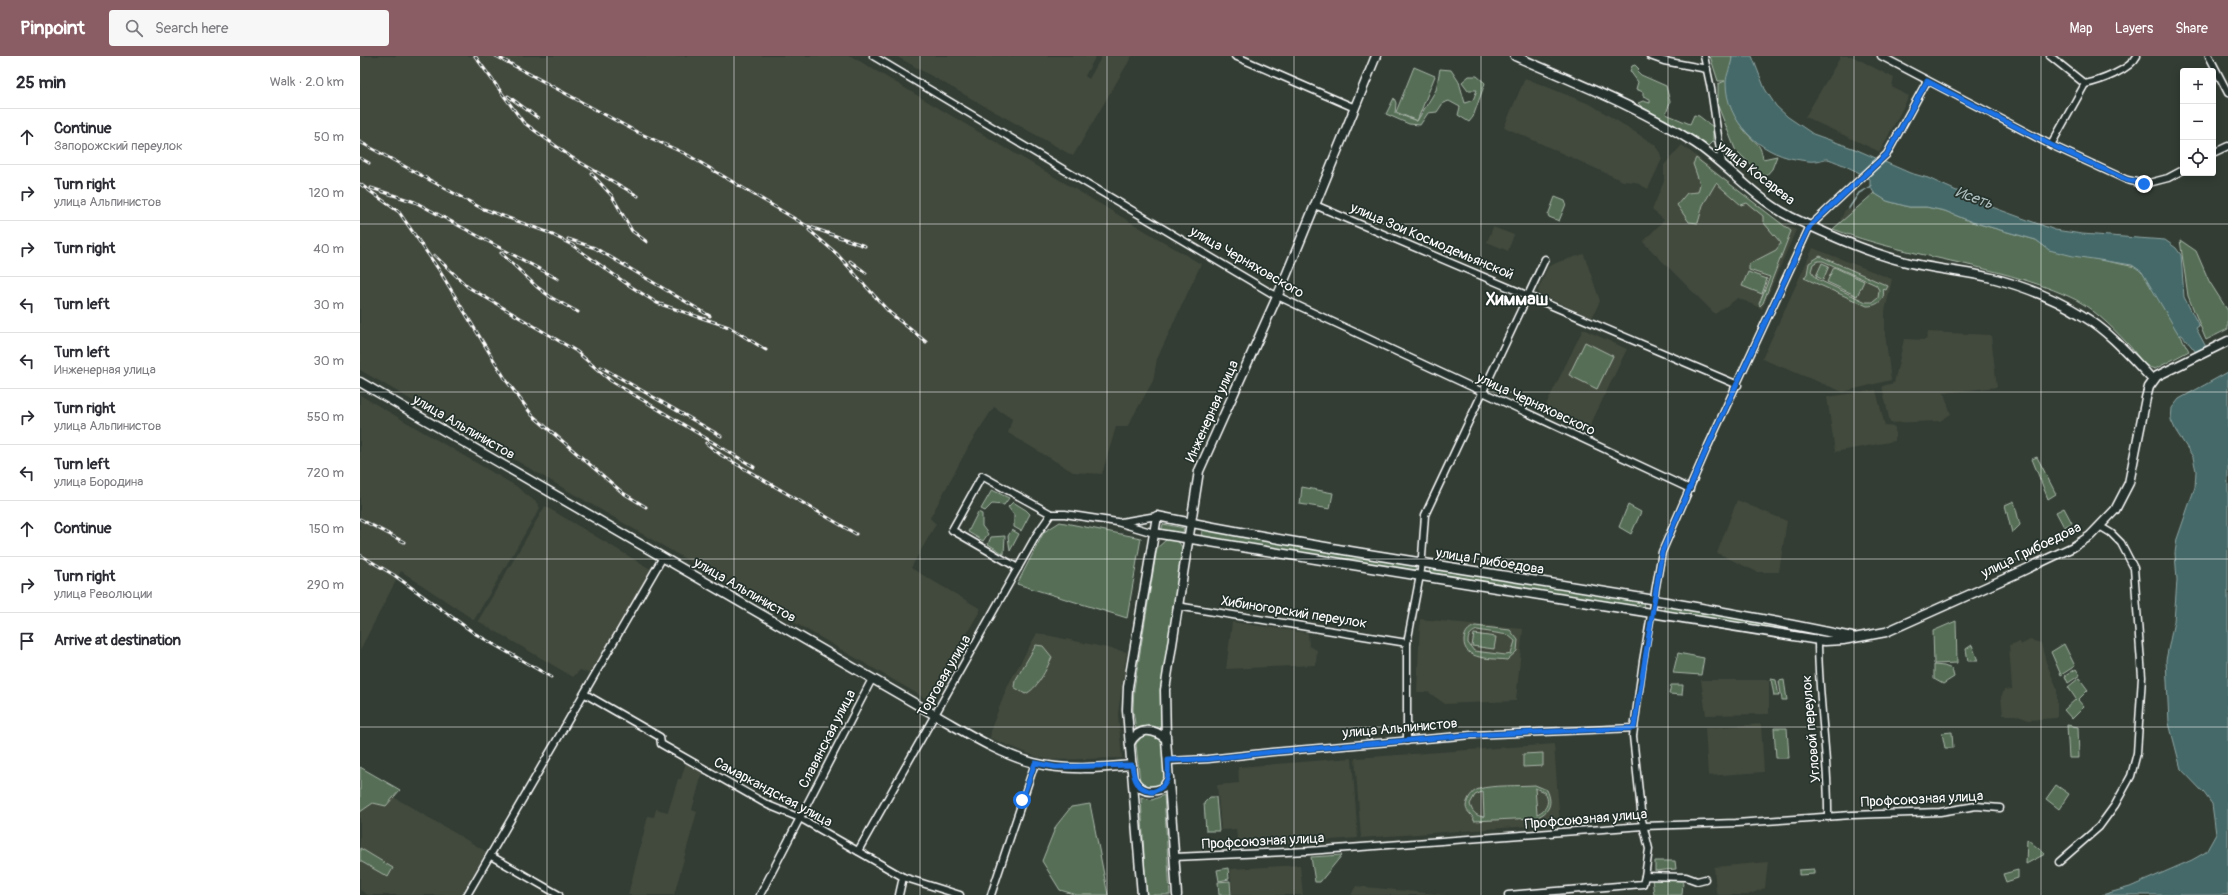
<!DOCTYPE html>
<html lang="en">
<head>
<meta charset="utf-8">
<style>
	body { margin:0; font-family:Pangolin,sans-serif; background:#f7f7f7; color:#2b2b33 }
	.controls { position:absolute; right:12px; top:12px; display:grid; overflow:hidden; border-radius:4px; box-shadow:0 2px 10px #0003 }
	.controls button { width:36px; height:36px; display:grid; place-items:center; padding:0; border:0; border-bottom:1px solid #e1e1e2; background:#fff; color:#2b2b33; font:20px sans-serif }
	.stop { position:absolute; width:12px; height:12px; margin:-9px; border:3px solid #1a73e8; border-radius:50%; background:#fff }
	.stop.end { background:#1a73e8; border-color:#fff; box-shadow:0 1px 4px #0008 }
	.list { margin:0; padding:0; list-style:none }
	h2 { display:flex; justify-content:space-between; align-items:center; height:52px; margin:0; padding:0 16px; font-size:17px }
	h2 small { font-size:13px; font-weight:400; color:#7c7c81 }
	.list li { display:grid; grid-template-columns:26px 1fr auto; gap:12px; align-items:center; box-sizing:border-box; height:56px; padding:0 16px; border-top:1px solid #e1e1e2 }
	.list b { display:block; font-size:15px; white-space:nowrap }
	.list p { margin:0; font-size:13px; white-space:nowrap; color:#7c7c81 }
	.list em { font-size:13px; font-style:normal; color:#7c7c81 }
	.icon { flex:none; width:22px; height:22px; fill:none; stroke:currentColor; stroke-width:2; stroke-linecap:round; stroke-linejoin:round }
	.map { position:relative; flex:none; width:1868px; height:839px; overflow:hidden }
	header { display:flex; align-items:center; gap:24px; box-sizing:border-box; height:56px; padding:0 20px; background:#8a5d65; color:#fff }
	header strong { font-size:19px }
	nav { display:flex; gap:22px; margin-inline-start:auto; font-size:14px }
	.search { width:280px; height:36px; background:#f7f7f7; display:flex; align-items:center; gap:10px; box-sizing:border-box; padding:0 14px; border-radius:4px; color:#7c7c81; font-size:15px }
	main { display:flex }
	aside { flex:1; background:#fff }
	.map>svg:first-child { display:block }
	.built { fill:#42493c }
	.green { fill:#556e55; stroke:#aab6aa; fill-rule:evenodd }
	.water { fill:#446968; stroke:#8fa5a4 }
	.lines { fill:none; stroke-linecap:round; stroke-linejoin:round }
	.stream { stroke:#8fa5a4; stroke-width:1.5 }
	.street-casing { stroke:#fff; stroke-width:9 }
	.secondary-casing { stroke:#fff; stroke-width:11 }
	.street { stroke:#26332d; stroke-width:6 }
	.secondary { stroke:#26332d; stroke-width:8 }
	.rail-casing { stroke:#fff; stroke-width:3 }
	.rail { stroke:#26332d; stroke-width:1.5; stroke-dasharray:4.5; stroke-linecap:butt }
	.route { stroke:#1a73e8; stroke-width:5 }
	.grid { fill:none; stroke:#fff; stroke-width:1; stroke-opacity:0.55 }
	.labels { text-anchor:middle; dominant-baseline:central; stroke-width:3.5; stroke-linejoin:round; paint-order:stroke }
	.street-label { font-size:14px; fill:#fff; stroke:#26332d }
	.water-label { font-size:15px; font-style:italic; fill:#abbcbb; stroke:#26332d }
	.district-label { font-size:18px; font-weight:bold; fill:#fff; stroke:#26332d }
</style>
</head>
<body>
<header>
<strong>Pinpoint</strong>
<div class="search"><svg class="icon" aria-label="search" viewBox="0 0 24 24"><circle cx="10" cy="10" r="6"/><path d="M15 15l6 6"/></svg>Search here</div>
<nav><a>Map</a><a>Layers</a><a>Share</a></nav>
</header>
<main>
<aside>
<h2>25 min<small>Walk · 2.0 km</small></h2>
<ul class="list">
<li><svg class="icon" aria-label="ahead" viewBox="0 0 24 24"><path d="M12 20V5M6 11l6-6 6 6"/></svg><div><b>Continue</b><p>Запорожский переулок</p></div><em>50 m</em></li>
<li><svg class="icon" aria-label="right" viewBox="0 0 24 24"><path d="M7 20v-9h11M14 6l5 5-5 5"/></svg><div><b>Turn right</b><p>улица Альпинистов</p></div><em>120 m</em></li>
<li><svg class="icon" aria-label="right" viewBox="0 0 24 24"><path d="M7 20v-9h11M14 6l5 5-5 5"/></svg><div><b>Turn right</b></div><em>40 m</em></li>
<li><svg class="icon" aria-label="left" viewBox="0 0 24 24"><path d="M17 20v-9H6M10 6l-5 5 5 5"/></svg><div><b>Turn left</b></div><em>30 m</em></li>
<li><svg class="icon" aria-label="left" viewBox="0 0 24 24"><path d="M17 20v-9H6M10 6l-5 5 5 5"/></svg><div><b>Turn left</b><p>Инженерная улица</p></div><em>30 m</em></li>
<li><svg class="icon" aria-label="right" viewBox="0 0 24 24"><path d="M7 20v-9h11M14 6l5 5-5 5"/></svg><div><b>Turn right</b><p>улица Альпинистов</p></div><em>550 m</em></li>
<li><svg class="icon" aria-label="left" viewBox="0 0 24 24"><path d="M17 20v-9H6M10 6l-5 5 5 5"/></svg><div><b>Turn left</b><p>улица Бородина</p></div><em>720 m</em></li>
<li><svg class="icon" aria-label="ahead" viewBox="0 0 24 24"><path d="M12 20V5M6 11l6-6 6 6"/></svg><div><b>Continue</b></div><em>150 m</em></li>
<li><svg class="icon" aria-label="right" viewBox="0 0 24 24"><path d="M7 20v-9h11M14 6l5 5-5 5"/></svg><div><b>Turn right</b><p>улица Революции</p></div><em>290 m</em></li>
<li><svg class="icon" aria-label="arrive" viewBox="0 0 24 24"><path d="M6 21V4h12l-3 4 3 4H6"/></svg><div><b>Arrive at destination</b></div></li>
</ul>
</aside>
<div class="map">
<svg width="1868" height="839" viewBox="0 0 1868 839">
	<rect width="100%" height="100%" fill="#333d34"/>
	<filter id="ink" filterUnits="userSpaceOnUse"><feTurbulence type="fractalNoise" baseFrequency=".025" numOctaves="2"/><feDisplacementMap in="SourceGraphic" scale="8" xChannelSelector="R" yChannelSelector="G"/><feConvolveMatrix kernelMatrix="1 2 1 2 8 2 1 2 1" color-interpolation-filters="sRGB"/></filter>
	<g filter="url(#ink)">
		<!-- built -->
		<g class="built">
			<path d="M0,0h491l350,208 -44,95 -4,22 -26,46h-11l-14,47 -29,-2 -65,-39 4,-14 -18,-12 -23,35 -41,76 6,6 -25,44 70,41 -53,91 -568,-330z"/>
			<path d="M536,0h200l-11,20 4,3 13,-23h30l-59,100z"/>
			<path d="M1481,0h11l42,22 -2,9 17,9 -29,56 -75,-35z"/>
			<path d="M1165,22l67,27 62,39 5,6 3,9 -14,30 -13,-7 -12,-1 -119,-54z"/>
			<path d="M1322,89l95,75 19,10 -34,79 -24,-11 -23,16 -72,-72 21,-22 -12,-10 12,-29v-16z"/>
			<path d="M1489,152l17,11 -29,8 8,-17z"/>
			<path d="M1133,171l21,8 -6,16 -21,-9z"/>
			<path d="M1453,192l79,31 -7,33v21l6,47 -48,12 -81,-33z"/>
			<path d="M1224,198l16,47 -8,17 -53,-24 -1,-4 10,-23 10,-5z"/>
			<path d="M1223,273l44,20 -39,81 -44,-21z"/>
			<path d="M1568,276l63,3 6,52 -53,6 7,21 -11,7 -50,2 -8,-37 12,-3 10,-44 22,1z"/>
			<path d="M1516,334l9,36 10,1v14l-60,11 -8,-55z"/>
			<path d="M0,339l156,91 21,17 3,5 -66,112 -73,-49 -41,79z"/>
			<path d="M1377,444l50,21 -8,51h-22l-40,-19z"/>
			<path d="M185,450l107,64 -62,104 -10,-4 -7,7 -95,-56z"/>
			<path d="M1060,563l103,10 -7,72 -71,3 -17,-12h-11z"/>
			<path d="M872,566l76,11 1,13 8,4 -1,15 -90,4z"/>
			<path d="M677,577l90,19 -9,62 4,44 -71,2 -14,-3 -47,-19 2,-12 16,-41z"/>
			<path d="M1670,584l11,3 5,19 11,26v30l-28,2 -14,-5h-12l-2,-18 3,-7 8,-1 -3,-44 10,-3 1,3z"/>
			<path d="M1341,624h68v34l-63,1z"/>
			<path d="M1401,668l3,48 -56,4 -3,-48z"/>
			<path d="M1194,688l6,80 -199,14 -6,-80z"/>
			<path d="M992,702l6,80 -120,9 -2,-18 -15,1 -4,-45 22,-2 -1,-16z"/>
			<path d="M326,706l5,2 -1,3 13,4 -11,39 5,2 -23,83h-46l20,-79 6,1 2,-8 12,3 10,-33h3z"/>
			<path d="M0,721l127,75 -26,43h-93l-8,-5z"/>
			<path d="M1408,806l-3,26 -17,7h-30l-2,-2 -2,-26z"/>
			<path d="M940,809l3,30h-71l-2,-26z"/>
			<path d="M996,830l91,9h-96z"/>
		</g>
		<!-- green -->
		<g class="green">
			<path d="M1350,0h22c0,14 -8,25 -4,39 3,13 9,27 17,36 10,13 15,10 18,28l14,-3 -5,13 -8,9 -29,-29 -17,-43v-22l7,-3h-7z"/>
			<path d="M1275,9l4,4 -2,2 4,4 25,11 4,16 -4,12 24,10 4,-9 5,1 14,11v14l-5,5 -66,-39 -4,-4 5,-2 7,2v-4l-7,-3v-4l-7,-3 2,-7 -8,-11 2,-5z"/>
			<path d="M1054,11l21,9 -18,45 19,-31 4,-21 11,1 8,12 6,21 8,-3 4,-10h-9l-6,-8 7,-6h8l8,7 -12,34 -4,5 -11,-7 2,-8 -11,-6 -6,2 -6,9 -9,1 -8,12 -11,-1 -23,-10 8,-16 2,5 -1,10 22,8 -21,-9z"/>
			<path d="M1336,102l95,73 -28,72 -3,3 -1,-2 11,-27 -21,-7v-6l27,-14 5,-7 -18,-21v-6l-16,-13 -6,2 -25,-22 -13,22 -5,18 -9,-1 -12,-17 10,-12 11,-1 2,-8 -7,-20z"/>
			<path d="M1514,137l13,8 22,6h17l19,4 27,11 64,18 14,10 86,17c17,13 41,63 53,84l-34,18c-14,-3 -18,-16 -28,-26 -16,-17 -37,-38 -59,-47 -75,-33 -159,-38 -235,-67z"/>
			<path d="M1195,141l10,4 1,3 -7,17 -10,-4 -1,-2z"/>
			<path d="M1820,184l16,11 13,30 19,30v18l-22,11 -18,-44z"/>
			<path d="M1460,200l68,30 -2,4 -3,-1c3,11 -6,17 -16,17l-63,-28 3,-4 2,-11zM1458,205h5l53,24 3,5 -1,8 -5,4h-7l-49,-23 -6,-8 2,-7z"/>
			<path d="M1462,207l7,3 -6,14 -7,-4z"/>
			<path d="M1474,211l30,14 -7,15 -30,-14z"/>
			<path d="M1388,216l19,7 -5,15 -20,-8z"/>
			<path d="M1225,286l28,14 -16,33 -28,-14z"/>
			<path d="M1677,401l19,37 -8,5 -16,-40z"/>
			<path d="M942,431l31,6 -3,16 -30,-5z"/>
			<path d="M632,434l17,8 -5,7 -12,-1 -7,7 -4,-2z"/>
			<path d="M1654,445l6,24 -8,8 -7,-28z"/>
			<path d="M653,446l13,8 4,4 -9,17 -7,-4v-12l-6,-8z"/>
			<path d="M1268,449l13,7 -10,22 -12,-7z"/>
			<path d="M1704,452l8,15 -8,4 -8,-15z"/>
			<path d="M618,456l4,2v12l6,8 -5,7 -15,-9z"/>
			<path d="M700,466l81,16 -14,80 -110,-34 27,-52z"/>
			<path d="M803,468l21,4 -2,8 -21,-4z"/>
			<path d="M843,471l213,38 -1,8 -214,-37z"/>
			<path d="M652,474l7,4 -9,17 -2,-15z"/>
			<path d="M645,480l-1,18 -16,-10 3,-7z"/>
			<path d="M807,483l11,2 6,9 -22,138 -1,41c-9,-3 -17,-4 -25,1l-3,-20 1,-21 23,-141z"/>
			<path d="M1070,510l214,34 -1,9 -214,-34z"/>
			<path d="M1304,549l142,25 -1,5 -141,-22z"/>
			<path d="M1596,565l1,42 -23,1 -1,-33z"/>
			<path d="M1115,570l35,4 8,10 -1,11 -10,9c-14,-2 -44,1 -43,-20 1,-8 4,-11 11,-14zM1117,574l31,5 7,6 -4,13 -5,1 -32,-4 -6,-8c0,-7 2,-10 9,-13z"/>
			<path d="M1114,578l22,3 -2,12 -22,-3z"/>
			<path d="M1704,588l11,22 -14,9 -10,-23z"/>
			<path d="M676,589l7,1 9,11c-5,11 -15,33 -27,37l-11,-7 1,-6z"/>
			<path d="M1612,589l6,16h-10l-2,-12z"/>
			<path d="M1318,597l26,5 -3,17 -28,-2z"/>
			<path d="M1574,609l10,1 8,3 2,8 -11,7 -9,-5z"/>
			<path d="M1716,613l4,6 -12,8 -3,-7z"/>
			<path d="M1719,622l9,12 -10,10 6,7 -12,12 -8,-9 12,-11 -8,-12z"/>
			<path d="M1411,623l5,1 3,16h-5z"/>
			<path d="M1424,624l3,20h-5l-3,-19z"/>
			<path d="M1311,629h12l-1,10 -13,-1z"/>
			<path d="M1707,669l11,2 1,31h-10z"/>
			<path d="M1414,672h13l2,30h-13z"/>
			<path d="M1592,676l1,16h-8l-3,-15z"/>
			<path d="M784,678l17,3 1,4 4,38 -3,6 -10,3 -13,-6 -4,-38z"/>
			<path d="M1183,697v13l-20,1v-13z"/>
			<path d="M0,711l40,23 -14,16 -13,-3 -13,9z"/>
			<path d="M1175,729l12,5c7,15 1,24 -13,28l-60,3c0,-6 -8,-8 -8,-15 1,-7 6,-15 13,-17 12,-4 42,-3 56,-4zM1175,732l9,4c7,9 3,18 -7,22zM1122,736h1l1,25c-8,-1 -12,-5 -14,-13l5,-9z"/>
			<path d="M1696,729l13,9 -10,15 -13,-10z"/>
			<path d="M804,739l6,100h-24l-5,-98 11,3z"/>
			<path d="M850,741h6l3,34h-13l-2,-28z"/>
			<path d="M730,748l18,91h-31l-17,-5 -18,-29 14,-35 15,-19z"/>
			<path d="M1667,783l18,15 -19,10z"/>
			<path d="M0,792l33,20 -5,9 -28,-16z"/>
			<path d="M982,799l-22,27h-5l-4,-25z"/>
			<path d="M1295,805h20l1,8 -21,2z"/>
			<path d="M868,812l1,11 -10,2 -2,-11z"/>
			<path d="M1454,813v5l-15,1v-5z"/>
			<path d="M1658,814v8l-12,4 -3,-8z"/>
			<path d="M1292,823l31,2 -1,14h-28z"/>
			<path d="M870,825l1,14h-12l-1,-13z"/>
		</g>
		<!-- water -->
		<g class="water">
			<path d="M1372,0h20l13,33 11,17 12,11 25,17 42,15 55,24 18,5 64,29 63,23 27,4 83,6 11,8 5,7 3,42 15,29 -3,2 10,19 -10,5 -14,-17h-3l-37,-63 -10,-7 -59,-9 -24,-6 -13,-10 -64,-18 -27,-11 -19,-4h-17l-22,-6 -13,-8 -4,-7v-7c-9,-6 -32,-17 -42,-20 -3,-1 -8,2 -12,2 -6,1 -15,-1 -21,-2 -36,-6 -69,-38 -69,-76 0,-9 6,-18 6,-27z"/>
			<path d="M1868,316v523h-126l28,-8 62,-27 14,-8 10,-18 -4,-30 -8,-11 -23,-24 -12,-46 -3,-63 8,-39 3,-41 -2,-27 2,-14 18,-52 1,-16 -3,-14 -17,-26 -5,-11 1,-12 7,-9z"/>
		</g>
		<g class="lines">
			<!-- stream -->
			<path class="stream" d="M1489,152l10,-15 12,-7"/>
			<!-- street casing -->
			<g class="street-casing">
				<g id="street">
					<path d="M513,0l398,237 419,196"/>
					<path d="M875,0l120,52"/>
					<path d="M1290,0l14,5 43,8"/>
					<path d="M1344,0l7,33 11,74"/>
					<path d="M1521,0l170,89 76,35 18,4 23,-6 15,-8"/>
					<path d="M1690,0l35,28c15,-3 45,-14 52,-28"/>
					<path d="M1849,0l19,37"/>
					<path d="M1691,89l34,-61"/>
					<path d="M1853,97l15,-7"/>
					<path d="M955,149l423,180"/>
					<path d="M761,466l36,-6"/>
					<path d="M658,512l-66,-38 30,-54 69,38h14l52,8 37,11"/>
					<path d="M817,550l230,37"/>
					<path d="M1458,584c0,59 11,118 10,177"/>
					<path d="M225,638l75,43 1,7 107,61 32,13 103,59 57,18"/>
					<path d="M1047,685v-98l14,-73 4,-55 120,-256"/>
					<path d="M808,705l40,-2 64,-7 200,-17 162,-7"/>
					<path d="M498,795l179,-317 14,-20"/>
					<path d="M131,800l68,39"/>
					<path d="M814,801l134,-6 335,-25 93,-3 116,-8 88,-3 36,-6 24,2"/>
					<path d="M1699,806l40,-35 16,-22 16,-29 6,-23 5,-76 -8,-109 -13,-25 -10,-10 -10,-6"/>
					<path d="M1285,820l4,-27 -7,-29 -9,-84 10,-75 19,-109 46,-106 102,-220 77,-72 40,-73"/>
					<path d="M107,839l196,-338"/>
					<path d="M400,839l112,-216"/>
					<path d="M539,839l4,-18"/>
					<path d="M631,839l44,-132"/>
					<path d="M1148,839l135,-11 2,-8 41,1 11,4 8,-2"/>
				</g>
			</g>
			<!-- secondary casing -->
			<g class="secondary-casing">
				<g id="secondary">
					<path d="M1155,0c61,27 124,51 180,87 33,22 60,56 96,74 36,17 73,34 111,44 30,8 61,10 90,17 31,8 64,21 91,38 27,16 48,41 70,64"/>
					<path d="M0,326l575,333c32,18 64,39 99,48 31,8 67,5 98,2"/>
					<path d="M794,477l671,108 18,-1 43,-8 134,-60 53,-25 17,-11 25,-26 14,-27 17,-85 3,-11 8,-11 71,-35"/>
					<path d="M770,687c9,-16 23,-15 36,-4"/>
					<path d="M774,724c7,12 17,13 29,8l6,-10"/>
					<path d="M782,839l-15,-185 1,-23 29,-171c231,47 465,72 695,121"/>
					<path d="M817,839l-11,-156 -1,-49 34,-219 82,-183 95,-232"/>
				</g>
			</g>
			<!-- street -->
			<use href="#street" class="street"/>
			<!-- secondary -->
			<use href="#secondary" class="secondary"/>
			<!-- rail casing -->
			<g class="rail-casing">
				<g id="rail">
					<path d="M115,0l48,66 48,35 67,39"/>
					<path d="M136,0l141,76 49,22 121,72 58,20"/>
					<path d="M148,40l30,22"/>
					<path d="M0,86l121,66 66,24 25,13 55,39 30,19 72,24 37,23"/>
					<path d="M0,102l9,5"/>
					<path d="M231,117l21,23 20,35 15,11"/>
					<path d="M0,128l39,28 40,58 67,110 26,35 91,78 23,14"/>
					<path d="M11,132l44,14 143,77"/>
					<path d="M449,174l28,24 52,58 37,30"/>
					<path d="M208,183l27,9 115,68"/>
					<path d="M141,197l36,34 15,11 26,14"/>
					<path d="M74,199l34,32 108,64 35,30 143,86"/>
					<path d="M490,205l16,12"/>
					<path d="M241,311l120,69"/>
					<path d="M346,387l15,12 135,79"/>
					<path d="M0,463l44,23"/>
					<path d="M0,499l34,20 80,58 77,44"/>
				</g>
			</g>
			<!-- rail -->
			<use href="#rail" class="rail"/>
		</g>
	</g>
	<g class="lines" filter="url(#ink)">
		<!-- route -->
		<path class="route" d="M662,744l13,-37 21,4 76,-2c2,16 5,23 20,27 17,-5 17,-16 16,-32l40,-1 64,-7 200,-17 162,-7 28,-176 46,-106 102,-220 77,-72 40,-73 124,64 76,35 17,4"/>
	</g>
	<!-- grid -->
	<path class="grid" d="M187,0v839M374,0v839M560,0v839M747,0v839M934,0v839M1121,0v839M1308,0v839M1494,0v839M1681,0v839M0,168h1868M0,336h1868M0,503h1868M0,671h1868"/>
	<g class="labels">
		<!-- street labels -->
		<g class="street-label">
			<text transform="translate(1396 117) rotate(38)">улица Косарева</text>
			<text transform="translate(1072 185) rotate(23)">улица Зои Космодемьянской</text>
			<text transform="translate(887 206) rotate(30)">улица Черняховского</text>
			<text transform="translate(1176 348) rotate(25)">улица Черняховского</text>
			<text transform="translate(852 355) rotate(-66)">Инженерная улица</text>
			<text transform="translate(104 371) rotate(30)">улица Альпинистов</text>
			<text transform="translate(1671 494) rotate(-26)">улица Грибоедова</text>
			<text transform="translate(1130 505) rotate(9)">улица Грибоедова</text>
			<text transform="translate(385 534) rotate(30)">улица Альпинистов</text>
			<text transform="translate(934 556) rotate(9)">Хибиногорский переулок</text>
			<text transform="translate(584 620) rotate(-60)">Торговая улица</text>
			<text transform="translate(1040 672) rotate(-5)">улица Альпинистов</text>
			<text transform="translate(1451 673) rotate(-95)">Угловой переулок</text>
			<text transform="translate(467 683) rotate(-63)">Славянская улица</text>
			<text transform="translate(413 736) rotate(28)">Самаркандская улица</text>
			<text transform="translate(1562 743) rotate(-3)">Профсоюзная улица</text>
			<text transform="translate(1226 763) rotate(-5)">Профсоюзная улица</text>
			<text transform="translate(903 785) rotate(-3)">Профсоюзная улица</text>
		</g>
		<!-- water labels -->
		<g class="water-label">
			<text transform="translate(1614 142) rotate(20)">Исеть</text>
		</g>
		<!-- district labels -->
		<g class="district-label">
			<text x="1157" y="243">Химмаш</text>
		</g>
	</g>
</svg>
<div class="controls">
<button>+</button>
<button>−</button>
<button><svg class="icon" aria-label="locate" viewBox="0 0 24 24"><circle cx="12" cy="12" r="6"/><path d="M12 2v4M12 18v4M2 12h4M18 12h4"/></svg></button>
</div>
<div class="stop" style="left:662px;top:744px"></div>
<div class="stop end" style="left:1784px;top:128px"></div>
</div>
</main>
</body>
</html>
